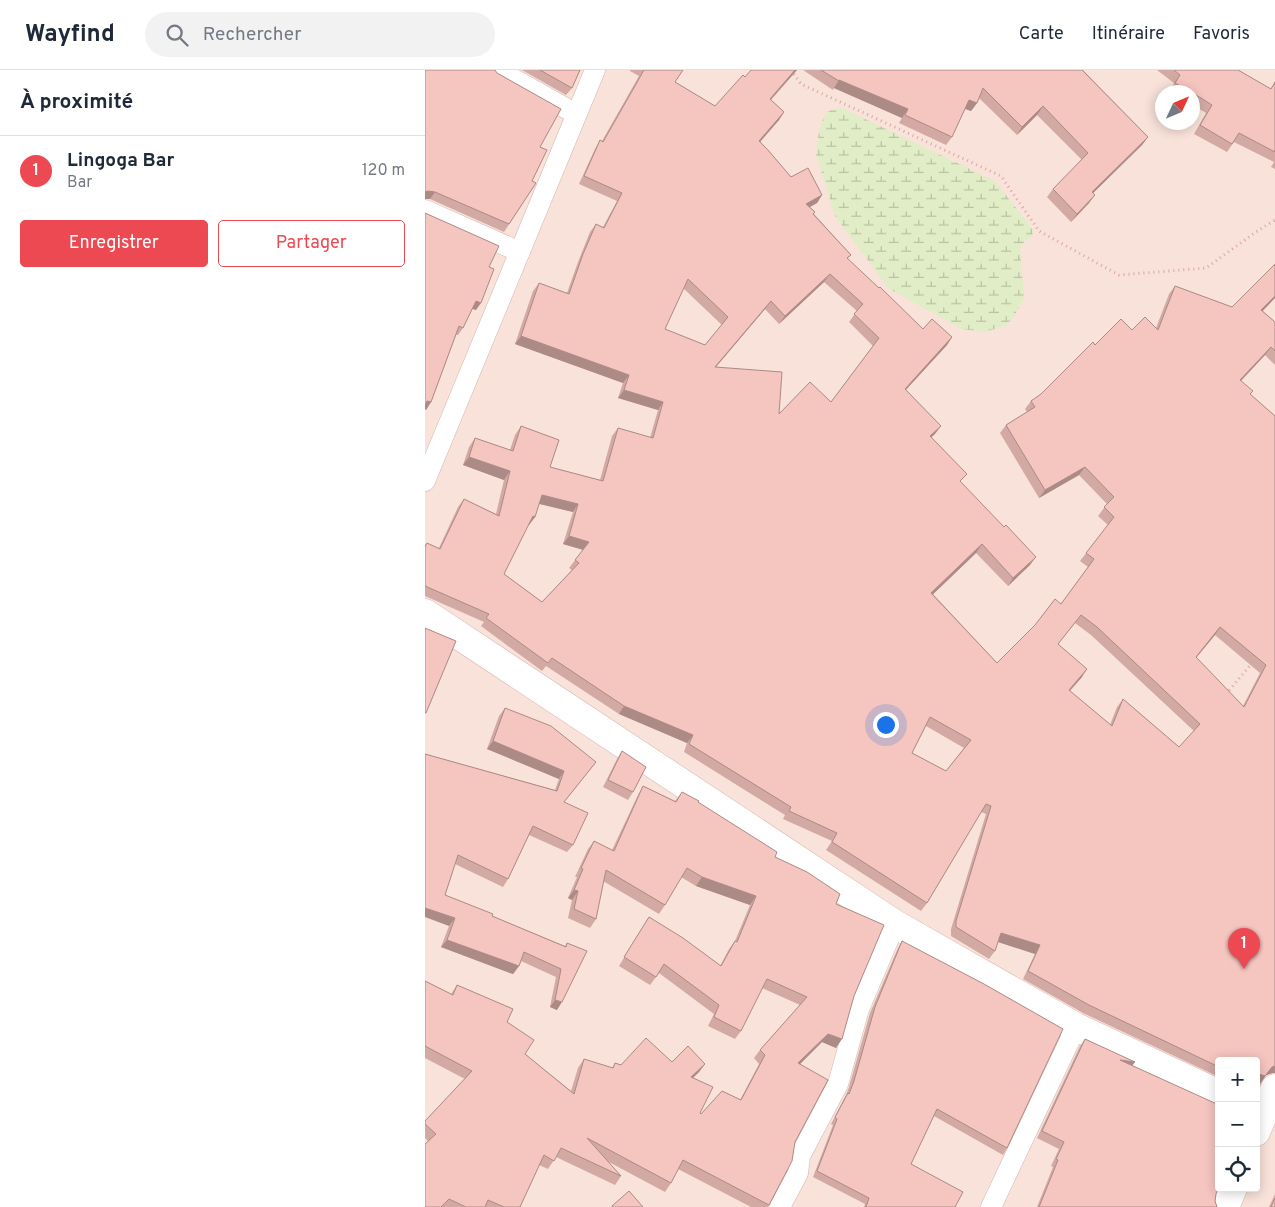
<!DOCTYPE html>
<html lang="fr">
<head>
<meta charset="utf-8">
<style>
	body { margin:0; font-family:Overpass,sans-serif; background:#f2f2f3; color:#1f2937 }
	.controls { position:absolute; right:15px; bottom:15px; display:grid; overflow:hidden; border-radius:5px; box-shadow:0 2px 12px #0003 }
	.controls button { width:45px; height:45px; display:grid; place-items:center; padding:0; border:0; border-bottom:1px solid #e0e1e3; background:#fff; color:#1f2937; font:25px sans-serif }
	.compass { position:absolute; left:730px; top:15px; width:45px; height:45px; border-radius:50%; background:#fff; box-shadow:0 2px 12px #0003; rotate:46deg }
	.you { position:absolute; left:460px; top:654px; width:18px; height:18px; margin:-12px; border:4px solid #fff; border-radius:50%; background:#1a73e8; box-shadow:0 0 0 8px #1a73e833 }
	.badge { display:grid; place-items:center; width:32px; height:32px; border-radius:50%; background:#ed4953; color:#fff; font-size:16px; font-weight:700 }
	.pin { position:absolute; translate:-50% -41px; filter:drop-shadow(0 1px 2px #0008) }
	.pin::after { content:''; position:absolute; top:26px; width:18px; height:15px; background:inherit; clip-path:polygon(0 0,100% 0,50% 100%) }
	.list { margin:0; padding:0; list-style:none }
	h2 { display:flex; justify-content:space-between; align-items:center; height:65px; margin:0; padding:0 20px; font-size:21px }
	h2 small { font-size:16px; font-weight:400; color:#747a83 }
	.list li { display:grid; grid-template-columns:32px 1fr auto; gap:15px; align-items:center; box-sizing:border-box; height:70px; padding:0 20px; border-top:1px solid #e0e1e3 }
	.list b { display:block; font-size:19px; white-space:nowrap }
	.list p { margin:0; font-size:16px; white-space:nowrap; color:#747a83 }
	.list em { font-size:16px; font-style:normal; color:#747a83 }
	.actions { display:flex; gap:10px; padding:15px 20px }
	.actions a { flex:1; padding:11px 0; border:1px solid #ed4953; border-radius:5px; text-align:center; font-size:18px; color:#ed4953 }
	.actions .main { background:#ed4953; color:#fff }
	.icon { flex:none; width:28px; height:28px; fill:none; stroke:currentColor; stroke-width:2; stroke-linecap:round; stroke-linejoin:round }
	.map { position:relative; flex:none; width:850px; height:1137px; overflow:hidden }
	header { display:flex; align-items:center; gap:30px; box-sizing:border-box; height:70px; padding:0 25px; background:#fff; border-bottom:1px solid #e0e1e3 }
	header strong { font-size:24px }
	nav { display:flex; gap:28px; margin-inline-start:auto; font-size:18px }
	.search { width:350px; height:45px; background:#f2f2f3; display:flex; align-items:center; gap:12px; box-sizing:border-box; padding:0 18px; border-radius:28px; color:#747a83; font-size:19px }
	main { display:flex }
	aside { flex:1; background:#fff }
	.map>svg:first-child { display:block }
	.residential { fill:#f8e2da; fill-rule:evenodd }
	.wetland { fill:url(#wetland-marsh) }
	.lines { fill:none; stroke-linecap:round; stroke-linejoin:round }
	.street-casing { stroke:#d4b5b0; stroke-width:21 }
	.secondary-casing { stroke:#d9b6b0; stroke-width:29 }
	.path { stroke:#dba7a1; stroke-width:3; stroke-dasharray:1 4; stroke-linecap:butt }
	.street { stroke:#fff; stroke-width:20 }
	.secondary { stroke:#fff; stroke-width:28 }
	.wall { fill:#d3a9a4; fill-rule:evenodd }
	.shaded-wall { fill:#ac8a86 }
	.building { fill:#f5c5bf; stroke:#ac8a86; fill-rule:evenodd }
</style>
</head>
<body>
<header>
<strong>Wayfind</strong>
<div class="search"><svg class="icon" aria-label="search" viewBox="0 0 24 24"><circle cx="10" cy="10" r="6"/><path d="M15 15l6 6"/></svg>Rechercher</div>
<nav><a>Carte</a><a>Itinéraire</a><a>Favoris</a></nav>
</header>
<main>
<aside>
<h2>À proximité<small></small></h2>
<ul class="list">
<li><span class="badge">1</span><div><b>Lingoga Bar</b><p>Bar</p></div><em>120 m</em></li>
</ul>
<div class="actions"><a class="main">Enregistrer</a><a>Partager</a></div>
</aside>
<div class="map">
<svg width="850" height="1137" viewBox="0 0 850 1137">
	<defs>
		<pattern id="wetland-marsh" width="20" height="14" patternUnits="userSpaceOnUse" patternTransform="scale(1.25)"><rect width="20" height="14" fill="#e1edc6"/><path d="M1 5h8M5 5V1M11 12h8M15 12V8" fill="none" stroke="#bbc2a3"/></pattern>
	</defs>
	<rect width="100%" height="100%" fill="#fef0e9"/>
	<!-- residential -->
	<path class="residential" d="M0,0h850v1137h-850zM738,22h30v30h-30zM794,991h37v127h-37z"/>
	<!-- wetland -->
	<path class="wetland" d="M415,37l155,74 38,49 -1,7 -5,2 -7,9 4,50 -11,20 -8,8 -21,6 -22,-3 -73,-40 -54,-73 -19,-62 3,-22 3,-11 5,-9z"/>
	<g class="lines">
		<!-- street casing -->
		<g class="street-casing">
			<g id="street">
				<path d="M73,0l78,44"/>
				<path d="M0,140l95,42"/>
				<path d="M0,411l170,-411"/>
				<path d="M355,1137l18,-34 2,-17 38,-72 21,-75 36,-85"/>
				<path d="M566,1137l85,-180"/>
			</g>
		</g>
		<!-- secondary casing -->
		<g class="secondary-casing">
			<g id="secondary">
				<path d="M0,543l470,311 181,103 143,67"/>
				<path d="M831,1062l19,-44"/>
				<path d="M800,1137l8,-19"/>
			</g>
		</g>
		<!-- path -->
		<g class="path">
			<path d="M366,0l10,14 200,92 38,55 80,44 87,-7 50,-36 19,-12"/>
			<path d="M801,624l27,-32"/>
		</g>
		<!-- street -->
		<use href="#street" class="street"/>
		<!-- secondary -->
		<use href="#secondary" class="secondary"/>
	</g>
	<!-- wall -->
	<g class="wall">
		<path d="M0,0l115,77 -8,34 4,2 -32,49 -74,-33h-5z"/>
		<path d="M97,0h58l-8,18 -6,7z"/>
		<path d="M205,0h53l-8,12 40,24 30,-29 52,-7 -26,30 13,12 -5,8 -19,21 31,36 31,18 -5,8 -7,4 5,5 -1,2 37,41 -4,4 76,70 29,8 -5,8 -41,45 35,36 -10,12 30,44 69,83 -22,21 -32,-33 -43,41 64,69 64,-59 27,-37 -8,-6 28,-36 -10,-9 9,-12 -28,-29 -40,23 -39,-65 6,-8 21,-13 -2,-3 6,-8 10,-7 54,-49 37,-15 24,-2 13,-34 6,-8 57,21 31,4 12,11v43l-10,-10 -24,26 9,13 25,22 -2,657 -7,2 -6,9 -41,-23v16l-136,-64 -60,-34 12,-25 -37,-12 -3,9 -6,8 -38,-23v-7l35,-115 -5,-2 -54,91 -6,8 -95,-61 6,-9 -49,-22 2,-4 -101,-63 3,-9 -68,-29 -73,-48 -4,5 -61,-45 3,-4 -59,-26v-51l2,-2 12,5 19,-41 6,-8 32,15 8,-34 -41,-15 6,-18 6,-9 35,12 5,-15 6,-9 29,41 50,13 12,-44 6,-8 32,10 8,-28 -40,-12 5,-15 -108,-39 18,-53 6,-8 28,10 11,-31 12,-30 6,-8 7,3 14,-26 -38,-17 16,-35 5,-9 2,1 37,-65 -9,-5zM399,212l33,29 -8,11 24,24 -42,56 -52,12 -63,-47 49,-58 14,15zM258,218l39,37 -17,20 -40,-16zM114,434l34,8 -10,32 20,6 -14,18 3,2 -30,32 -38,-28 24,-49h1l6,-8zM650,553l16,12 103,96 -15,16 -56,-48 -6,8 -7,18 -40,-34 12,-14 -24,-33zM790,565l45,38 -17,33 -47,-48zM501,656l38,22 -18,23 -34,-18z"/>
		<path d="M378,0h280l65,67 -6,8 -49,48 -4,10 -18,19 -24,-25 6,-8 29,-29 -45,-45 -20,20 -38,-37 -2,5 -6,8 -6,-2 -13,28 -6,8 -47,-22 3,-5 -68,-30 -1,2z"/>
		<path d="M732,0h81l33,19 4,-7v87l-4,-2 3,-5 -40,-20 -7,10 -33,-18 12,-21 -13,-8v-13h-21l-2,-1 4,-8z"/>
		<path d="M0,143l64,54 -13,43 -4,-1 -9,19 -5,7h-2l-25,67 -5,8z"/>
		<path d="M80,638l91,54 -32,40 9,43 -6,7 -38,-17 -21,44 -5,8 -48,-23 -10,31 47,21 73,30 2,-3 -10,67 -7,-3 6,-30 -35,-16 -2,5 -6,8 -72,-27 8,-21 -24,-172 130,36 4,-11 -72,-30 12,-33z"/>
		<path d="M197,681l11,41 -5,8 -25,-13 14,-28z"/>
		<path d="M218,716l32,15 7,-9 16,10 77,55 61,47 18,92 -18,52 -14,-6 -22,22 -5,78 -26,63 -1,2h-17l-73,-38 -7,14 -6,9 -58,-31 14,15 -6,9 -59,-28 -8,12 -9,-4 -19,42h-95l3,-66 -3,-3v-17l40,-42 -40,-21v-77l26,13 6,-9 50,37 18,32 46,37 7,-23 6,-9 28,9 3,-5 6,2 51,-3 33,2 -6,8 -6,6 7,35 1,1 39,-14 19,-36 -5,-6 6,-8 40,-45 -38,-17 -21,43 -6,8 -27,-13 6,-12 -55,-41 -9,12 -31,-19 30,-49 71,49 9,-17 6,-8 15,-36 -54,-19 -15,-9 -16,28 -6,9 -56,-33 -7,38 -6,9 -22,-10 4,-18 -4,-2 9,-21h-2l13,-28 6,-8 18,9 26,-55z"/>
		<path d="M477,871l105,207 -4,7 -69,-39 -23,48 44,43h-91l1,-3 -52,-27 20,-52 -2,-1 15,-29 3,-8 21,-74 28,-65z"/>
		<path d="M660,969l47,27 84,128 -1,7 2,6h-180l16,-40 -2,-1 8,-17 -22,-11 43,-92z"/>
		<path d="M850,1124v13h-6z"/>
	</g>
	<!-- shaded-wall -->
	<g class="shaded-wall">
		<path d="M370,0h2l-33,37 6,-8z"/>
		<path d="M414,10l69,29 -6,9 -68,-30z"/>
		<path d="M544,30l8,3 -6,8 -8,-3z"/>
		<path d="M618,36l-6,9 -20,20 5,-8z"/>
		<path d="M359,42l-5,8 -25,29 5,-8z"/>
		<path d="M723,67l-6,8 -56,55 6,-8z"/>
		<path d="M3,121l7,1 -5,7h-5v-7z"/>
		<path d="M397,125l-5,8 -16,9 5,-8z"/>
		<path d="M670,125l-6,8 -18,19 6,-8z"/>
		<path d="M405,204l-6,8 -45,42 6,-8z"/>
		<path d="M850,226v2l-19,20 5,-8z"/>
		<path d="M51,231l5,2 -5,7 -5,-2z"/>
		<path d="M346,231l-6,8 -56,66 6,-8z"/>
		<path d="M96,266l108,39 -6,8 -108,-39z"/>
		<path d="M527,267l-5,8 -48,52 6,-8z"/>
		<path d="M846,277l-6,8 -31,33 6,-8z"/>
		<path d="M199,320l39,12 -5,8 -40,-12z"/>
		<path d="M2,331l4,1 -5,8 -1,-1v-6z"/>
		<path d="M516,356l-6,8 -11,10 6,-8z"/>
		<path d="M44,387l41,14 -6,9 -41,-15z"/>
		<path d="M660,397l-6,8 -40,23 6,-8z"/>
		<path d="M117,425l36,9 -5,8 -37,-9z"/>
		<path d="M108,446l2,1 -6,8 -2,-1z"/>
		<path d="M144,466l20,6 -5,8 -21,-6z"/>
		<path d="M557,474l-6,9 -50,48 5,-8z"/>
		<path d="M611,487l-6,8 -22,21 5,-8z"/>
		<path d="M795,557l-5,8 -25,30 6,-8z"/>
		<path d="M662,599l-5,8 -19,21 6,-8z"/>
		<path d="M199,636l69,29 -6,8 -68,-29z"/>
		<path d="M68,671l71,30 -5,8 -72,-30z"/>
		<path d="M277,807l54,19 -6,9 -54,-19z"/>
		<path d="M149,820l4,1 -6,9 -4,-2z"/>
		<path d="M0,838l30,10 -6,8 -24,-9z"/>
		<path d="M576,863l39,12 -5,9 -40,-13z"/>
		<path d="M22,870l72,26 -6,8 -72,-27z"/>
		<path d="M130,930l7,2 -5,8 -7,-3z"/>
		<path d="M403,964l14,5 -6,9 -14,-6 -30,30 6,-9z"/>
		<path d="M695,990l15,2 -5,7z"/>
		<path d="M280,994l-6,8 -14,13 6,-8z"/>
		<path d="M850,996v7h-2l-7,2 -6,9 -4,-1v-10z"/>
	</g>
	<!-- building -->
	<g class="building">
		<path d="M0,0h70l2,3 64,36 -21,38 7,3 -15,31 4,2 -27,41 -74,-32 -7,-1 -3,1z"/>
		<path d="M115,0h40l-8,18z"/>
		<path d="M219,0h39l-8,12 40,24 28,-31 2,2 6,-7h44l-25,29 14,13 -25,29 9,9 23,27 17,-9 14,27 -16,9 9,8 -2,2 38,41 -4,3 32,30 1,-1 43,42 9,-10 20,18 -47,52 36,37 -11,10 37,38 -7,7 44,46 2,-2 30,32 -23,21 -31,-34 -51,49 66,70 38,-38 20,-26 6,5 33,-45 -8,-6 28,-36 -10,-10 10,-10 -29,-30 -40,23 -39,-65 29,-18 -4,-6 10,-7 52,-52 2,3 26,-26 11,11 13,-13 13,13 17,-44 57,21 43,-43v32l-14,14 14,12v29l-4,-4 -31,33 13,11 -3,3 25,22v650l-3,1 -7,9 -9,-3v-12h-37v6l-130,-62 -61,-34 12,-26 -39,-12 -6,18 -39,-24v-6l35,-115 -5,-2 -59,99 -95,-61 5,-9 -48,-22 2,-4 -102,-63 4,-9 -69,-29 -72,-48 -4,5 -62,-45 3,-4 -64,-28v-39l2,-4 13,6 24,-50 35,17 11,-45 -41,-14 6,-19 38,13 8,-25 38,14 -9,27 53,14 15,-53 35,10 10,-36 -39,-12 5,-15 -108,-39 18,-53 30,11 14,-40 13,-30 8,4 18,-35 -38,-17 16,-36 3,2zM405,204l33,30 -9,10 25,24 -48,64 -21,-20 -31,32 3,-42 -67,-5 56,-66 14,15zM263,209l40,38 -23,28 -40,-16zM117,425l36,9 -9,32 20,6 -14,18 4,3 -37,39 -38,-28 29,-58 2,1zM656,545l16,12 103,97 -21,23 -56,-48 -11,27 -43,-36 18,-21 -29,-25zM795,557l46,38 -22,42 -48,-50zM505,647l41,23 -25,31 -34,-18z"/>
		<path d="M396,0h261l66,67 -56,55 3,3 -18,19 -24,-25 35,-36 -45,-47 -21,21 -39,-39 -6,15 -8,-3 -17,37 -47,-22 3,-6 -69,-29v1z"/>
		<path d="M749,0h64l33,19 4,-7v70l-36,-19 -7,11 -32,-19 12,-20 -19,-12v-1h-2l-16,-9 5,-8z"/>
		<path d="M0,143l74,33 -10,21 5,2 -13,34 -5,-2 -13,27 -4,-2 -28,76 -4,-1 -2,5z"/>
		<path d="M0,558l31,13 -30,72h-1z"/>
		<path d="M80,638l46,18 45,36 -32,40 24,11 -15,32 -40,-19 -25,53 -50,-24 -13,40 48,19 -1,2 74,31 1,-4 20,8 -25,51 -7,-2 6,-31 -37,-17 -5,14 -72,-26 8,-22 -30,-10v-154l132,37 7,-20 -71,-30z"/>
		<path d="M197,681l24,16 -13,25 -25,-12z"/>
		<path d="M218,716l33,16 6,-10 17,9 -1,1 79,50 -2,5 32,15 33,22 -4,10 48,21 -30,71 -12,43 -14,-5 -30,29 30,17 -33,62 -3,19 -23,44 -86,-45 -12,23 -84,-45 34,38 -60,-28 -7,13 -10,-6 -24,52h-16l-16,-7 -3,7h-19l-17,-8 -8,8h-16v-63l11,-10 -11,-10v-3l47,-50 -47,-25v-65l28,14 4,-10 56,24 -6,13 27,18 -9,14 49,40 10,-35 29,9 2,-5 6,2 25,-27 26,24 16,-16 17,18 -14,13 22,10 -13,26 1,1 21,-23 19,9 24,-45 -5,-5 47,-53 -40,-18 -26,52 -27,-14 5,-12 -55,-41 -8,13 -32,-20 25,-40 34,21 38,28 14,-25 2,1 19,-46 -54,-19 -15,-9 -22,37 -59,-35 -10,49 -22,-10 4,-18 -4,-1 9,-21 -2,-1 13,-27 20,10z"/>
		<path d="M477,871l82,43 79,45 -56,119 -70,-39 -26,55 52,28 -8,15h-89l3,-9 -52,-27 20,-52 -2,-2 13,-24 1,1 5,-13 21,-74z"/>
		<path d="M660,969l50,23 -15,-2 99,45v82l-3,7 -1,7 2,6h-178l19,-47 -2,-1 8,-17 -22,-11z"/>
		<path d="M204,1121l14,16h-31v-1z"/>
		<path d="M850,1128v9h-4z"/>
	</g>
</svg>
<div class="controls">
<button>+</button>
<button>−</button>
<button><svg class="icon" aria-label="locate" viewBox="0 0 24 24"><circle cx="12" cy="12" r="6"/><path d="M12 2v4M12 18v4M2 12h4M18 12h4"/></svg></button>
</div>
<svg class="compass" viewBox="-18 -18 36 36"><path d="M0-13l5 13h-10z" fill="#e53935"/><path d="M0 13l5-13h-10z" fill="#747a83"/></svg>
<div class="you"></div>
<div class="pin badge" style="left:819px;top:899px">1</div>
</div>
</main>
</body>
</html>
